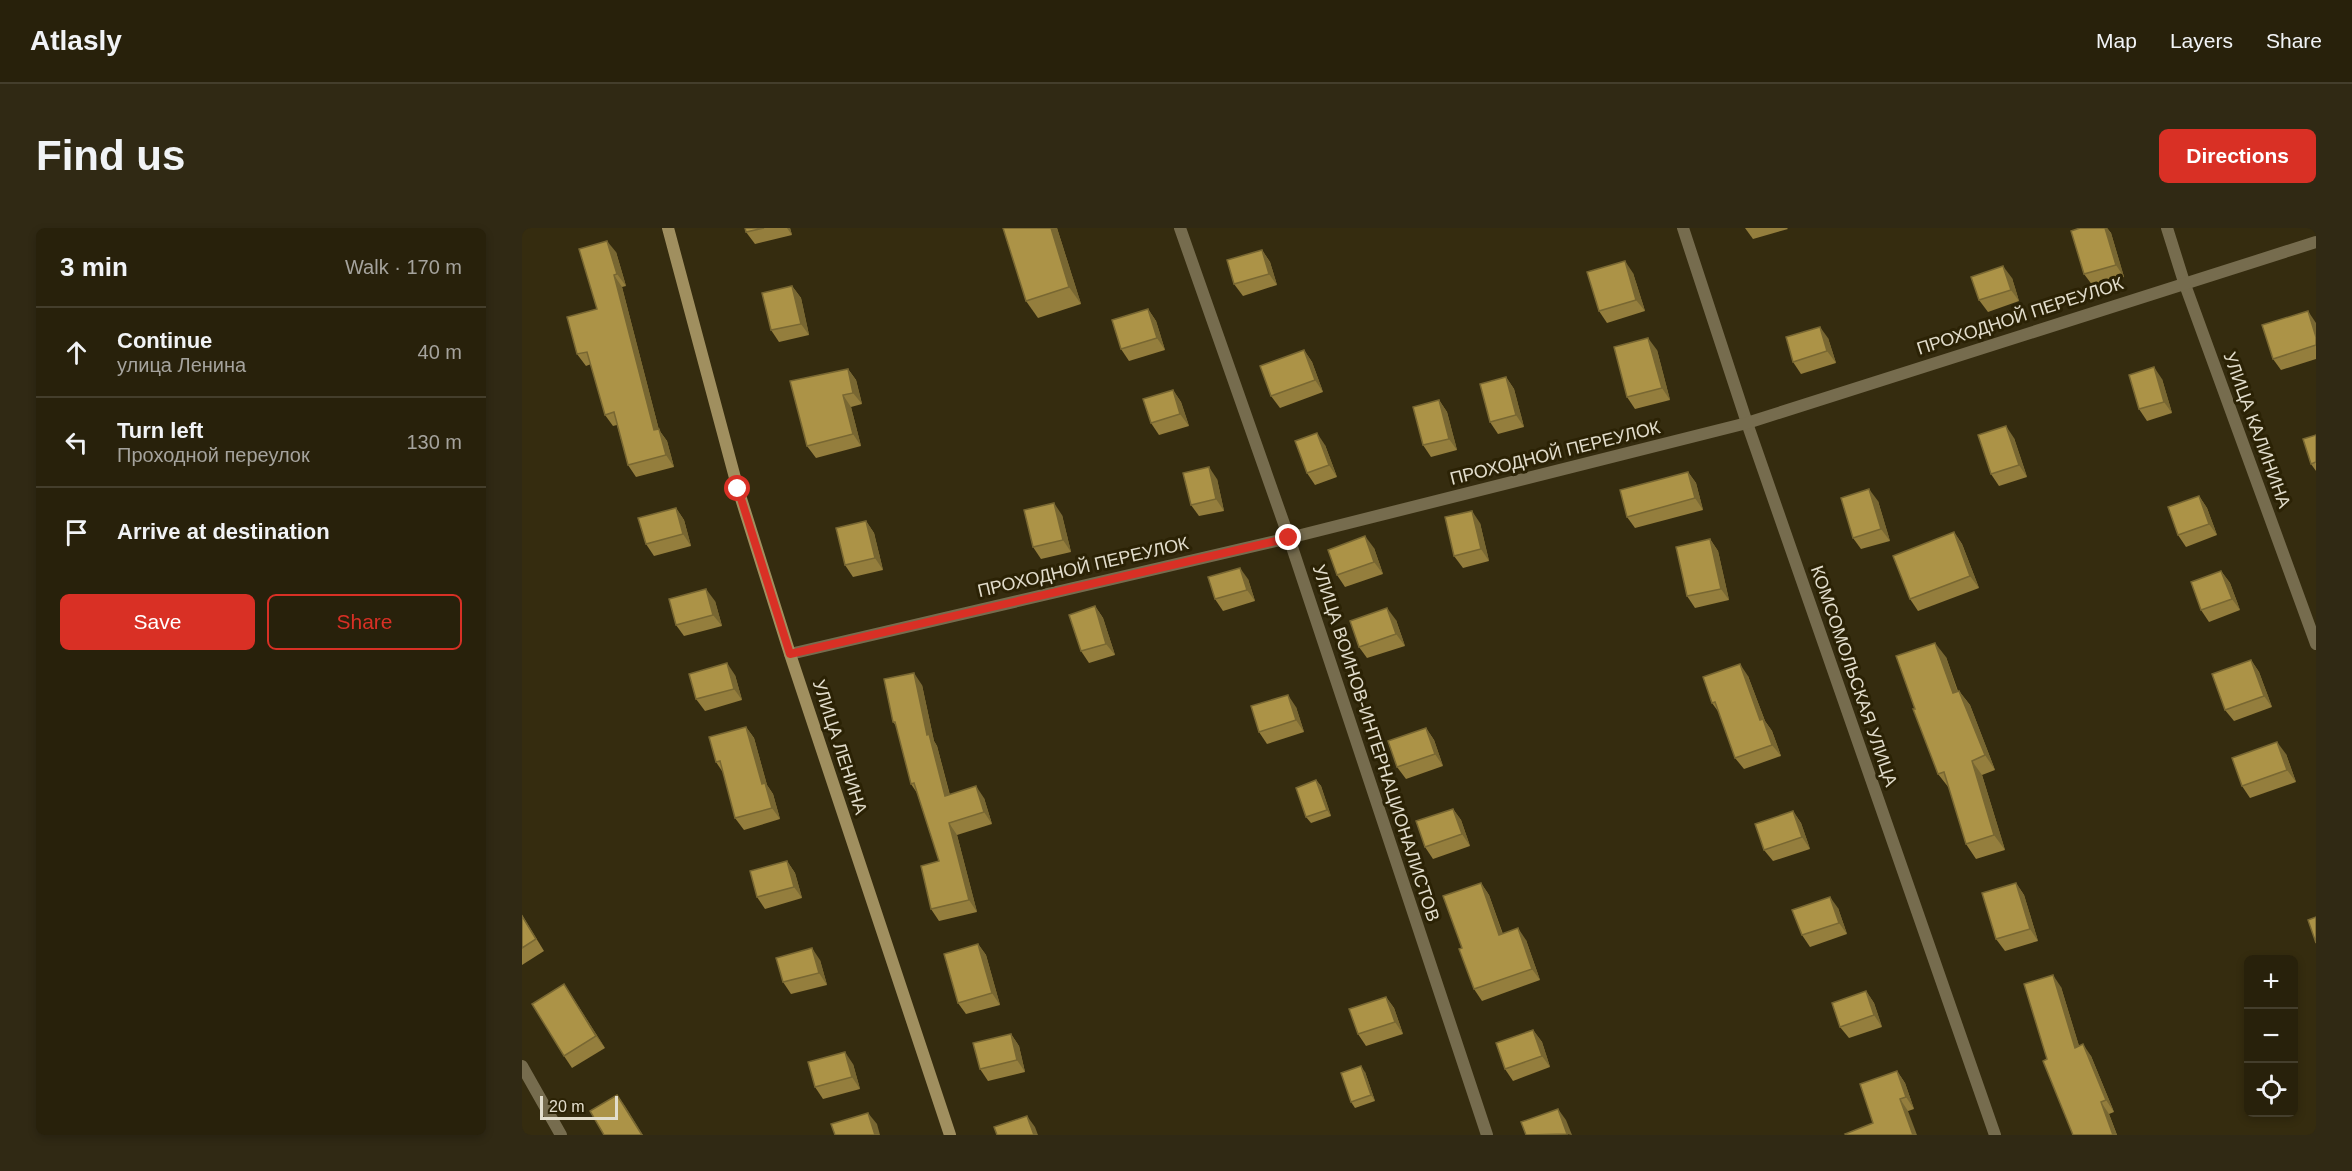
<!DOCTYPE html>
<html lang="en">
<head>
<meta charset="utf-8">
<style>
	body { margin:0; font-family:Helvetica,sans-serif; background:#302914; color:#f1f3f6 }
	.controls { position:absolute; right:18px; bottom:18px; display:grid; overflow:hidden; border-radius:9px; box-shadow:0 3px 9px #0003 }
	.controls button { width:54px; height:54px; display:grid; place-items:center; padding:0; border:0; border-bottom:2px solid #443e2c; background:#28210b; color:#f1f3f6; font:30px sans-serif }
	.scale { position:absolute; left:18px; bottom:15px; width:78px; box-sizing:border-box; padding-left:6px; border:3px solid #e2ddcc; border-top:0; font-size:16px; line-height:21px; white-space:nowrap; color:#e2ddcc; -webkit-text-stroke:4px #2b2205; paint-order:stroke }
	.stop { position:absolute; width:18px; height:18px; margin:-14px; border:4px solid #d93025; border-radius:50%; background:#fff }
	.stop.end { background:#d93025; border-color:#fff; box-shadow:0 2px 6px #0008 }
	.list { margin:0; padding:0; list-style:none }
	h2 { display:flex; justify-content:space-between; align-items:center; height:78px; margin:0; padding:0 24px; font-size:26px }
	h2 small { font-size:20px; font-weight:400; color:#a5a39d }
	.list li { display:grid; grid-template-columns:39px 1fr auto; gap:18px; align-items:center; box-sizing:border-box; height:90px; padding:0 24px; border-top:2px solid #443e2c }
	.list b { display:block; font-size:22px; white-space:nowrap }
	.list p { margin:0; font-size:20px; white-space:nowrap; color:#a5a39d }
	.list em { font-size:20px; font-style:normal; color:#a5a39d }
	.actions { display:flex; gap:12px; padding:18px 24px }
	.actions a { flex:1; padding:14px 0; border:2px solid #d93025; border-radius:9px; text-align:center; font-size:21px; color:#d93025 }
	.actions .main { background:#d93025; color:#fff }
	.icon { flex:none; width:33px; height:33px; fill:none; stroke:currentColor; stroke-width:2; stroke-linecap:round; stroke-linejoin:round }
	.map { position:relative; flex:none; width:1794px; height:907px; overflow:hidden; border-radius:9px }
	header { display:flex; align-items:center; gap:36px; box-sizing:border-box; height:84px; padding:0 30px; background:#28210b; border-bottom:2px solid #443e2c }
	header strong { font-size:28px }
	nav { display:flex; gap:33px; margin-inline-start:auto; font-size:21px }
	.intro { display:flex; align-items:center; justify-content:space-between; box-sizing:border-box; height:144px; padding:0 36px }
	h1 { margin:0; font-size:42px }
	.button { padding:15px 27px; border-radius:9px; background:#d93025; color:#fff; font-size:21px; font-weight:700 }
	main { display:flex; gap:36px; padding:0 36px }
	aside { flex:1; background:#28210b; border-radius:9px; box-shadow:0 3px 9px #0003 }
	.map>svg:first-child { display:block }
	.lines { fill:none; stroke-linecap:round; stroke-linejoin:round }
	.street { stroke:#766c4e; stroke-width:12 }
	.secondary { stroke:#a08f5f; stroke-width:12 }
	.wall { fill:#947e3d }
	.shaded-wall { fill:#786732 }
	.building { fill:#ac9347; stroke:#786732; stroke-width:1.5 }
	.route { stroke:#d93025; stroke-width:8 }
	.labels { text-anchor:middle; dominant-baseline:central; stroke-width:6; stroke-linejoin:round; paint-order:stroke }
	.street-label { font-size:18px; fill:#e2ddcc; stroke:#2b2205 }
</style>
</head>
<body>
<header>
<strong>Atlasly</strong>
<nav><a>Map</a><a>Layers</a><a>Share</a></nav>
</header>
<div class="intro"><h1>Find us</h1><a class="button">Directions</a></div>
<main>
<aside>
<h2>3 min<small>Walk · 170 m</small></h2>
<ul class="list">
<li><svg class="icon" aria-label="ahead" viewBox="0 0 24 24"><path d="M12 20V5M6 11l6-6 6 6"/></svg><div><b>Continue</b><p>улица Ленина</p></div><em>40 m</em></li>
<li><svg class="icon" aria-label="left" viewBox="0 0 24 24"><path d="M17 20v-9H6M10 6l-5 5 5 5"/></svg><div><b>Turn left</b><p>Проходной переулок</p></div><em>130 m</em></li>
<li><svg class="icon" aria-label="arrive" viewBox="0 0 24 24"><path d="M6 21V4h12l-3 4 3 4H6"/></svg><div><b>Arrive at destination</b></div></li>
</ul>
<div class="actions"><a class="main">Save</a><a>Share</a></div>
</aside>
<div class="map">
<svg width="1794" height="907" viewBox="0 0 1794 907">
	<rect width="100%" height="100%" fill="#352c0f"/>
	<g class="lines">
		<!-- street -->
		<g class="street">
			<path d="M658,0l109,310 198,597"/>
			<path d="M1161,0l64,195 248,712"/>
			<path d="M1645,0l17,54 132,362"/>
			<path d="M268,426l499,-116 458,-115 569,-181"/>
			<path d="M0,838l39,69"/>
		</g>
		<!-- secondary -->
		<path class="secondary" d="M146,0l70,261 52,165 160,481"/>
	</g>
	<!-- wall -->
	<g class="wall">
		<path d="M223,0h45l2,7 -37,9 -9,-12z"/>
		<path d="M481,0h54l24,76 -43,14 -12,-17z"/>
		<path d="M1223,0h42l1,1 -35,10z"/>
		<path d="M1558,0h27l4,5 13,44 -31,9 -9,-12z"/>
		<path d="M740,22l8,12 7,23 -34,11 -9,-12z"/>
		<path d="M94,24l10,34 -4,1 37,143 8,11 7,26 -38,10 -8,-12 -11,-40 -4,1 -8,-11 -14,-51 -5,2 -9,-12 20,-45z"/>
		<path d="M1111,45l12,38 -38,12 -8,-12z"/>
		<path d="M1490,50l7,23 -31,11 -9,-12z"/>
		<path d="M270,58l9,12 8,37 -30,7 -8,-12z"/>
		<path d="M626,81l8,12 9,29 -36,11 -8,-12z"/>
		<path d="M1794,95v36l-35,11 -8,-11z"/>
		<path d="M1306,110l8,25 -35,11 -8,-12z"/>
		<path d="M782,122l8,12 11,30 -43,16 -9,-12z"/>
		<path d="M1135,122l13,50 -35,9 -8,-12z"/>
		<path d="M326,141l8,11 6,24 -11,3 10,39 -45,12 -9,-12z"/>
		<path d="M984,149l8,12 10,38 -26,7 -8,-12z"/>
		<path d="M1640,151l10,34 -25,8 -8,-12z"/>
		<path d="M651,162l8,12 8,24 -30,9 -8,-12z"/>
		<path d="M917,172l8,12 10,38 -26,7 -8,-12z"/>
		<path d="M1794,207v36l-5,-7z"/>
		<path d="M1492,210l13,39 -28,9 -8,-12z"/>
		<path d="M803,217l12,32 -22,8 -8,-12z"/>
		<path d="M1166,244l8,11 7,27 -68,18 -8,-11z"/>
		<path d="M695,251l7,32 -25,5 -8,-11z"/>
		<path d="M1677,268l8,12 10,27 -31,12 -8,-12z"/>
		<path d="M1356,273l12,40 -29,8 -8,-11z"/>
		<path d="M154,280l8,12 7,26 -37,10 -8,-12z"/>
		<path d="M540,287l9,37 -30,7 -8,-12z"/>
		<path d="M344,293l8,12 9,37 -30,7 -8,-12z"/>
		<path d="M958,295l9,38 -26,7 -9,-12z"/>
		<path d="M1432,304l8,12 17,44 -61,23 -8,-12z"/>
		<path d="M1188,311l8,12 11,49 -34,8 -8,-12z"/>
		<path d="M852,320l9,26 -38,13 -8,-12z"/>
		<path d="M1699,343l9,12 10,27 -31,12 -8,-12z"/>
		<path d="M726,351l7,22 -32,10 -8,-12z"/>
		<path d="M193,373l7,25 -38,10 -8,-11z"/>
		<path d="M573,378l8,12 12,37 -26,8 -8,-12z"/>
		<path d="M874,392l9,26 -38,12 -8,-11z"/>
		<path d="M1424,429l12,34h1l11,14 25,65 -13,5 23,75 -29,9 -10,-15 -17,-56 -11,-14 -23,-65z"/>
		<path d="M1729,432l8,12 13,35 -38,14 -9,-11z"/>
		<path d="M213,447l7,25 -37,11 -9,-12z"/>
		<path d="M1226,448l17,45 7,10 9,25 -37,13 -9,-11 -15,-44 -8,-11z"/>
		<path d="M400,457l12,56 3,5 13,49 34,3 8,26 -35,11 20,77 -38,9 -8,-12 8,-48 -22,-68 -6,-9 -14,-57 -4,-5z"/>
		<path d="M774,479l8,25 -37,12 -8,-12z"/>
		<path d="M224,499l8,11 13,47 6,9 7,25 -36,11 -9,-12 -11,-44 -8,-12z"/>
		<path d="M904,500l8,12 9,26 -37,13 -9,-12z"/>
		<path d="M1764,526l10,28 -46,16 -8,-12z"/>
		<path d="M794,552l5,6 10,30 -20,7 -5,-6z"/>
		<path d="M931,581l8,11 9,26 -37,13 -8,-12z"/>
		<path d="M1271,583l8,12 9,26 -37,12 -9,-11z"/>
		<path d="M265,633l8,12 7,25 -37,11 -8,-12z"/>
		<path d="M959,655l8,12 14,39 23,6 14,40 -58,21 -8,-12 -12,-41z"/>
		<path d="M1494,655l8,12 14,46 -33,10 -9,-12z"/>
		<path d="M1316,680l9,26 -37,13 -8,-12z"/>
		<path d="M0,687l22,36 -22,14z"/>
		<path d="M456,716l8,11 14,50 -34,9 -8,-11z"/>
		<path d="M298,732l7,25 -36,9 -8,-12z"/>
		<path d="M42,756l41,64 -33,20 -8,-12z"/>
		<path d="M1539,759l18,59 12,10 23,56 -5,2 8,21h-44l-26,-76z"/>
		<path d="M1344,763l8,12 8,24 -33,11 -9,-11z"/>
		<path d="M864,769l8,11 9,26 -37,12 -8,-12z"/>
		<path d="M1011,802l9,12 8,25 -37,14 -8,-12z"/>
		<path d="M489,806l8,12 6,26 -37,9 -8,-12z"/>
		<path d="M331,836l7,25 -37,10 -8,-12z"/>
		<path d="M1375,843l8,12 9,26 -41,14z"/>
		<path d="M843,844l10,29 -20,7 -4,-6z"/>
	</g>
	<!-- shaded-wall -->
	<g class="shaded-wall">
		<path d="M265,0h3l2,7z"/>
		<path d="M529,0h6l24,76 -12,-17z"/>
		<path d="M1583,0h2l4,5 13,44 -8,-12z"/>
		<path d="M85,13l9,11 10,34 -9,-12z"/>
		<path d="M740,22l8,12 7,23 -8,-11z"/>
		<path d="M1103,33l8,12 12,38 -9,-11z"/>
		<path d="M1481,38l9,12 7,23 -8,-11z"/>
		<path d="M92,47l8,12 37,143 8,11 7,26 -8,-12 -12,-25z"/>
		<path d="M270,58l9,12 8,37 -8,-11z"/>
		<path d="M626,81l8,12 9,29 -8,-12z"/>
		<path d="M1786,83l8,12v14z"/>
		<path d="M1298,99l8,11 8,25 -9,-12z"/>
		<path d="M1126,110l9,12 13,50 -8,-12z"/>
		<path d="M782,122l8,12 11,30 -8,-12z"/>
		<path d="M1632,139l8,12 10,34 -8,-11z"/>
		<path d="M326,141l8,11 6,24 -9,-11z"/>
		<path d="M984,149l8,12 10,38 -8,-12z"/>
		<path d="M651,162l8,12 8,24 -9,-12z"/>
		<path d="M321,167l8,12 10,39 -8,-12z"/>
		<path d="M917,172l8,12 10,38 -8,-11z"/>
		<path d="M1484,198l8,12 13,39 -8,-12z"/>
		<path d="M795,205l8,12 12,32 -8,-12z"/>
		<path d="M687,239l8,12 7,32 -8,-12z"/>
		<path d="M1166,244l8,11 7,27 -8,-12z"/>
		<path d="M1347,261l9,12 12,40 -9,-12z"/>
		<path d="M1677,268l8,12 10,27 -8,-11z"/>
		<path d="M532,275l8,12 9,37 -8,-12z"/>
		<path d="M154,280l8,12 7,26 -8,-12z"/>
		<path d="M950,283l8,12 9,38 -8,-12z"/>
		<path d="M344,293l8,12 9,37 -8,-12z"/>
		<path d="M1432,304l8,12 17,44 -9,-12z"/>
		<path d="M843,308l9,12 9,26 -9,-12z"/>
		<path d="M1188,311l8,12 11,49 -8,-11z"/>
		<path d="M718,340l8,11 7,22 -8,-11z"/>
		<path d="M1699,343l9,12 10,27 -8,-11z"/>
		<path d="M184,361l9,12 7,25 -9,-11z"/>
		<path d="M573,378l8,12 12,37 -9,-11z"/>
		<path d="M865,380l9,12 9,26 -9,-12z"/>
		<path d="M1413,415l11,14 17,51 -10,-15z"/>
		<path d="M1729,432l8,12 13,35 -8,-11z"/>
		<path d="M205,435l8,12 7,25 -8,-11z"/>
		<path d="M1218,436l8,12 17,45 7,10 9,25 -9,-11 -12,-25z"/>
		<path d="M392,445l8,12 12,56 3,5 16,62 -8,-12 -18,-61z"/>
		<path d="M1437,463l11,14 25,65 -10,-15z"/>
		<path d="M766,467l8,12 8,25 -8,-12z"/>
		<path d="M224,499l8,11 13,47 6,9 7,25 -8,-11 -10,-24z"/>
		<path d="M904,500l8,12 9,26 -8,-12z"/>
		<path d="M1755,514l9,12 10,28 -9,-12z"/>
		<path d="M1450,533l10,14 23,75 -11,-15z"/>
		<path d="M794,552l5,6 10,30 -4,-6z"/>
		<path d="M454,558l8,12 8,26 -8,-12z"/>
		<path d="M931,581l8,11 9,26 -8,-12z"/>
		<path d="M1271,583l8,12 9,26 -8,-12z"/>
		<path d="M427,595l8,12 20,77 -8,-12z"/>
		<path d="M265,633l8,12 7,25 -8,-11z"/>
		<path d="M959,655l8,12 18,52 -8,-12z"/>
		<path d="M1494,655l8,12 14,46 -8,-12z"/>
		<path d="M1308,669l8,11 9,26 -8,-11z"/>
		<path d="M996,700l8,12 14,40 -8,-11z"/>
		<path d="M456,716l8,11 14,50 -8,-12z"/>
		<path d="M290,720l8,12 7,25 -8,-12z"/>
		<path d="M1531,747l8,12 22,72 -8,-11z"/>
		<path d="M42,756l8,12 33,52 -9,-12z"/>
		<path d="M1344,763l8,12 8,24 -8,-12z"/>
		<path d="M864,769l8,11 9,26 -8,-12z"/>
		<path d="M1011,802l9,12 8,25 -8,-11z"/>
		<path d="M489,806l8,12 6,26 -8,-12z"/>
		<path d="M1561,816l8,12 23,56 -8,-12z"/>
		<path d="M323,824l8,12 7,25 -8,-12z"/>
		<path d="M839,838l4,6 10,29 -4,-6z"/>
		<path d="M1375,843l8,12 9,26 -8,-12z"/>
		<path d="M95,867l8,11 18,29h-1z"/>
		<path d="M1378,871l8,12 9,24h-4z"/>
		<path d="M1579,874l8,12 8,21h-4z"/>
		<path d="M1036,881l8,11 6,15 -5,-1z"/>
		<path d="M346,885l9,11 3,11h-5z"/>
		<path d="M505,888l8,11 3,8h-4z"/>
	</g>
	<!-- building -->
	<g class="building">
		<path d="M223,0h19l-18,4z"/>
		<path d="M481,0h48l18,59 -43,14z"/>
		<path d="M1558,0h25l11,37 -32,9 -13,-43z"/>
		<path d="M85,13l10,33 -3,1 40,155 5,-1 7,26 -38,10 -14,-53 -9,3 -18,-63 -10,2 -10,-37 30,-8 -18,-60z"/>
		<path d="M740,22l7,24 -35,10 -7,-24z"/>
		<path d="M1103,33l11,39 -37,11 -12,-39z"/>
		<path d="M1481,38l8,24 -32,10 -8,-23z"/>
		<path d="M270,58l9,38 -30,6 -9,-37z"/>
		<path d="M626,81l9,29 -36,11 -9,-29z"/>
		<path d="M1786,83l8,26v8l-43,14 -11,-34z"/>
		<path d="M1298,99l7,24 -34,11 -7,-25z"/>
		<path d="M1126,110l14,50 -35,9 -13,-50z"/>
		<path d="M782,122l11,30 -44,16 -11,-30z"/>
		<path d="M1632,139l10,35 -25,7 -10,-34z"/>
		<path d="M326,141l5,24 -10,2 10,39 -46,12 -17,-65z"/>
		<path d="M984,149l10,38 -26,7 -10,-38z"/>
		<path d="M651,162l7,24 -29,9 -8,-24z"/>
		<path d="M917,172l10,39 -26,6 -10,-38z"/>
		<path d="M1484,198l13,39 -28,9 -13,-39z"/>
		<path d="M795,205l12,32 -22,8 -12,-32z"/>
		<path d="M1794,207v27l-5,2 -8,-25z"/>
		<path d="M687,239l7,32 -25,6 -8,-32z"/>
		<path d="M1166,244l7,26 -68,19 -7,-27z"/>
		<path d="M1347,261l12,40 -28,9 -12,-40z"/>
		<path d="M1677,268l10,28 -31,11 -10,-28z"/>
		<path d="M532,275l9,37 -30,7 -9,-37z"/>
		<path d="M154,280l7,26 -37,10 -8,-26z"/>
		<path d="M950,283l9,38 -27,7 -9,-39z"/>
		<path d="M344,293l9,37 -30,7 -9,-37z"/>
		<path d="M1432,304l16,44 -60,23 -17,-43z"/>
		<path d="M843,308l9,26 -37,13 -9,-25z"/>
		<path d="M1188,311l11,50 -34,7 -11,-49z"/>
		<path d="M718,340l7,22 -32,9 -7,-22z"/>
		<path d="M1699,343l11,28 -31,11 -10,-28z"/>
		<path d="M184,361l7,26 -37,10 -7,-26z"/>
		<path d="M573,378l11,38 -25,7 -12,-36z"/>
		<path d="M865,380l9,26 -37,13 -9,-26z"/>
		<path d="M1413,415l18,50 6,-2 26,64 -13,6 22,74 -28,9 -22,-72 -6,2 -25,-65h2l-19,-53z"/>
		<path d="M1729,432l13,36 -39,14 -13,-36z"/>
		<path d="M205,435l7,26 -38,10 -7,-25z"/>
		<path d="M1218,436l20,56 3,-1 9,26 -37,13 -20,-56 -3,1 -9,-26z"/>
		<path d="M392,445l13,62 2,-1 16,62 31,-10 8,26 -35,11 20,77 -38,9 -10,-43 18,-5 -25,-78 -3,1 -16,-62h-2l-9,-43z"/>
		<path d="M766,467l8,25 -37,12 -8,-26z"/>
		<path d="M224,499l16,57 3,-1 7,25 -37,10 -15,-57 -4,1 -7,-25z"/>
		<path d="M904,500l9,26 -38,13 -9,-26z"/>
		<path d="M1755,514l10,28 -45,16 -10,-28z"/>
		<path d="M794,552l11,30 -21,7 -10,-29z"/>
		<path d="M931,581l9,25 -37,13 -9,-26z"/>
		<path d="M1271,583l9,26 -38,13 -9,-26z"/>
		<path d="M265,633l7,26 -37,10 -7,-26z"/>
		<path d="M959,655l18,52 19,-7 14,41 -58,20 -15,-40 3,-1 -19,-52z"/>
		<path d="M1494,655l14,46 -34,10 -14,-46z"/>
		<path d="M1308,669l9,26 -37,12 -10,-25z"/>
		<path d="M0,688l14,23 -14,9z"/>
		<path d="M1794,689v26l-8,-23z"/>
		<path d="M456,716l14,49 -34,10 -14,-49z"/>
		<path d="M290,720l7,25 -36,9 -7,-24z"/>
		<path d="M1531,747l22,73 8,-4 23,56 -5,2 12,33h-40l-30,-74 4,-2 -23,-75z"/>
		<path d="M42,756l32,52 -32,20 -32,-52z"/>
		<path d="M1344,763l8,24 -34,12 -8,-24z"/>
		<path d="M864,769l9,25 -37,12 -9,-25z"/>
		<path d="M1011,802l9,26 -37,13 -9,-26z"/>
		<path d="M489,806l6,26 -37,9 -7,-26z"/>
		<path d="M323,824l7,25 -37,10 -7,-25z"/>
		<path d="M839,838l10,29 -20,7 -10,-29z"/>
		<path d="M1375,843l9,26 -6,2 13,36h-67l-1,-1 28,-11 -13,-39z"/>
		<path d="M95,867l25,40h-38l-14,-24z"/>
		<path d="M1036,881l9,25 -41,1 -5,-13z"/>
		<path d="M346,885l7,22h-40l-4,-11z"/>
		<path d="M505,888l7,19h-37l-3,-8z"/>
	</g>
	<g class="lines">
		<!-- route -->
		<path class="route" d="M216,261l52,165 499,-116"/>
	</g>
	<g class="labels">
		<!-- street labels -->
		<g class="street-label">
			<text transform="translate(1498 88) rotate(-18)">ПРОХОДНОЙ ПЕРЕУЛОК</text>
			<text transform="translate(1735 202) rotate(70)">УЛИЦА КАЛИНИНА</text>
			<text transform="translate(1033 225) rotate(-14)">ПРОХОДНОЙ ПЕРЕУЛОК</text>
			<text transform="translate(561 339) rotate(-13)">ПРОХОДНОЙ ПЕРЕУЛОК</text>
			<text transform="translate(1332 448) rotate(71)">КОМСОМОЛЬСКАЯ УЛИЦА</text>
			<text transform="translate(854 515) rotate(72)">УЛИЦА ВОИНОВ-ИНТЕРНАЦИОНАЛИСТОВ</text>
			<text transform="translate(318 519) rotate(72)">УЛИЦА ЛЕНИНА</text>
		</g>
	</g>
</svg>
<div class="controls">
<button>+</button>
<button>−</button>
<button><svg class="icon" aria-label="locate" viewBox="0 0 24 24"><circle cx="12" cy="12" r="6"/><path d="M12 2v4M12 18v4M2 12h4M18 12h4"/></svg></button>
</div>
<div class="scale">20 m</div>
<div class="stop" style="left:216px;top:261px"></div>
<div class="stop end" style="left:767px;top:310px"></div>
</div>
</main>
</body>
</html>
